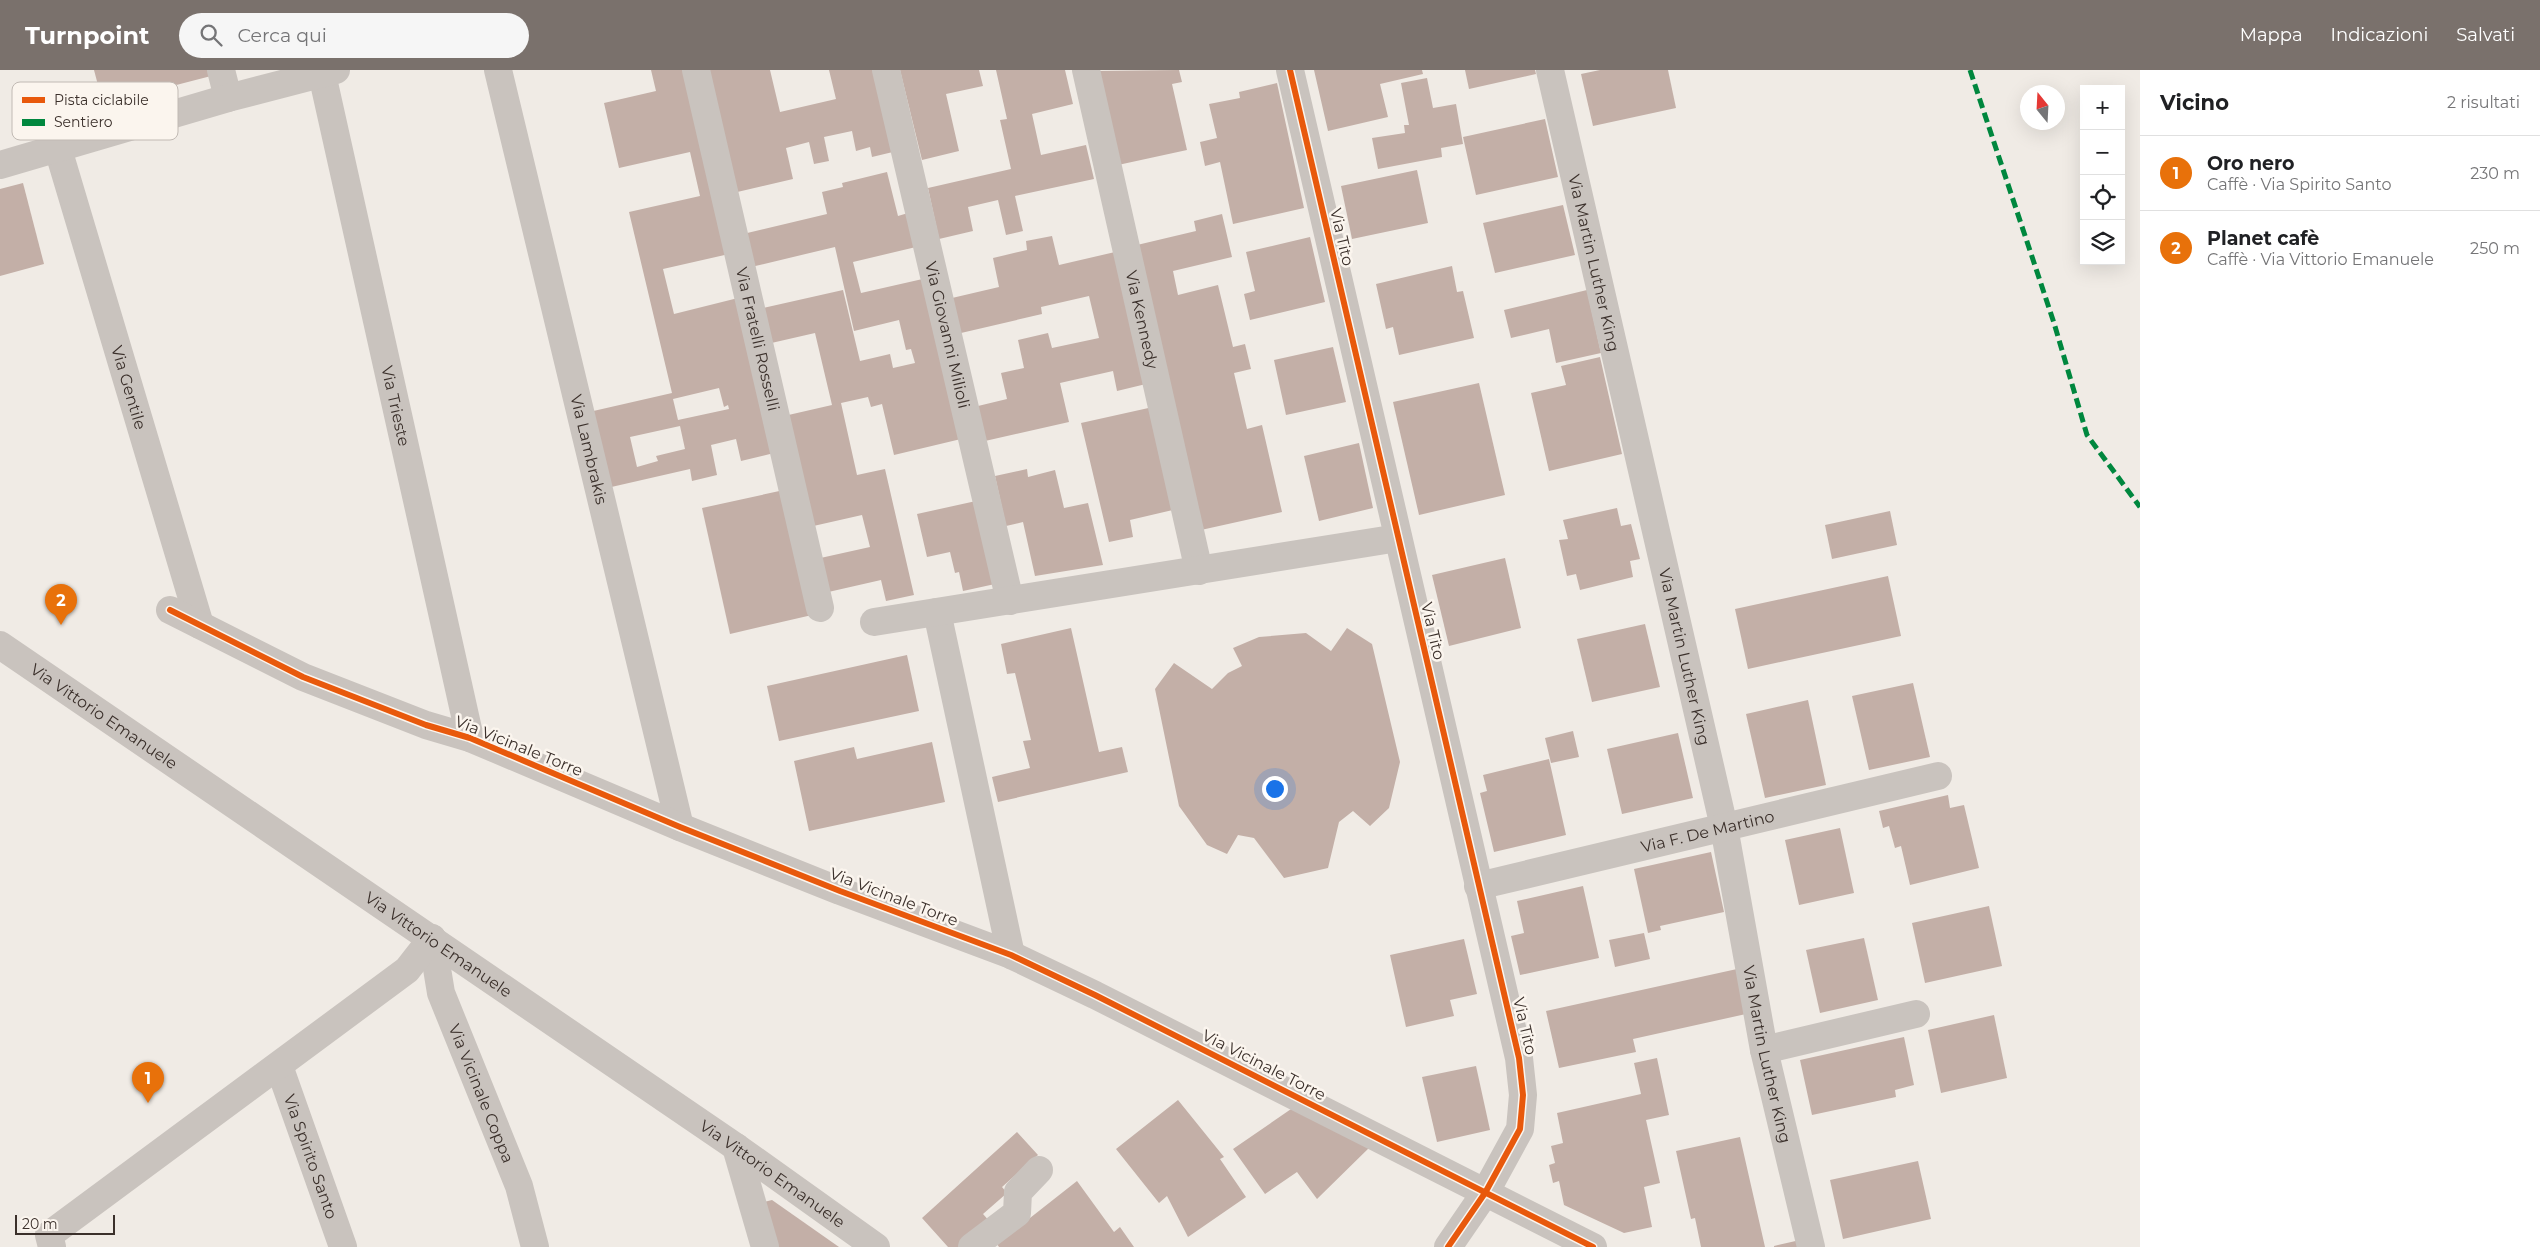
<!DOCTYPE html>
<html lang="it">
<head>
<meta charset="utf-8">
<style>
	body { margin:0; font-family:Montserrat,sans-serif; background:#f6f6f6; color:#202124 }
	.controls { position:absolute; right:15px; top:15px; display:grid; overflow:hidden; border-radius:0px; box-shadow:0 5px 20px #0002 }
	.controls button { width:45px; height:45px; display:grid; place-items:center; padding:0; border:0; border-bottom:1px solid #e0e0e0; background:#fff; color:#202124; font:25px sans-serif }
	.compass { position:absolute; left:2020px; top:15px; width:45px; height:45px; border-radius:50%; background:#fff; box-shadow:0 5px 20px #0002; rotate:342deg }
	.scale { position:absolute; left:15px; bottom:12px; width:100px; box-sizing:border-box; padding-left:5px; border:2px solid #3b302b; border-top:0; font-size:14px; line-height:18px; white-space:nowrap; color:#3b302b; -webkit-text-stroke:4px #fbf5ee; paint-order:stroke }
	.you { position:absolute; left:1274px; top:718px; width:18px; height:18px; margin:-12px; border:4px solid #fff; border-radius:50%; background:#1a73e8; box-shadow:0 0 0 8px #1a73e833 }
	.badge { display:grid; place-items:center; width:32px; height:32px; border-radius:50%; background:#7a716c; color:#fff; font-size:16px; font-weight:700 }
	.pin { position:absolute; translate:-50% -41px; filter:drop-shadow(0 1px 2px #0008) }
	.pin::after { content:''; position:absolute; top:26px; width:18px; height:15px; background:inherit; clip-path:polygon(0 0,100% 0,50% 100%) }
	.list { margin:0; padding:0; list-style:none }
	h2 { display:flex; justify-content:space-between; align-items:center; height:65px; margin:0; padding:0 20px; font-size:21px }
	h2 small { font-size:16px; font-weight:400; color:#757577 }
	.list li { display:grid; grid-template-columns:32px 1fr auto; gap:15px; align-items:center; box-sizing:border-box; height:75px; padding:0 20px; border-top:1px solid #e0e0e0 }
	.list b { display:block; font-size:19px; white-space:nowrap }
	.list p { margin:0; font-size:16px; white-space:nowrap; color:#757577 }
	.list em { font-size:16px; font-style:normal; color:#757577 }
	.icon { flex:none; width:28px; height:28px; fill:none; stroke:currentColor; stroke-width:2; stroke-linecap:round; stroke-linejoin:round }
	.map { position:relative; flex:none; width:2140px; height:1177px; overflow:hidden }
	header { display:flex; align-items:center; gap:30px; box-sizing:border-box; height:70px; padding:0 25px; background:#7a716c; color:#fff }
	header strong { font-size:24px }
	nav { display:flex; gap:28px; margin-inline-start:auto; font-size:18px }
	.search { width:350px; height:45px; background:#f6f6f6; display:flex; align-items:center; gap:12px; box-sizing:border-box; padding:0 18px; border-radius:28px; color:#757577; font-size:19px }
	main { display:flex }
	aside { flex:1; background:#fff }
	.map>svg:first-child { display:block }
	.building { fill:#c3afa7; fill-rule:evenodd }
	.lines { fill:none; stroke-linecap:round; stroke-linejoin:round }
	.minor { stroke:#c9c3be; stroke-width:28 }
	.quiet { stroke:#00873e; stroke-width:5; stroke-dasharray:10 5; stroke-linecap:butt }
	.cycleway-casing { stroke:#fbf5ee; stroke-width:9 }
	.cycleway { stroke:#e8590c; stroke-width:6 }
	.labels { text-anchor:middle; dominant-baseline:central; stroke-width:5; stroke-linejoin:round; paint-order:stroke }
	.street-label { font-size:16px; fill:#3b302b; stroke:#fbf5ee }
	.key { fill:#fbf5ee; stroke:#c1bab4; stroke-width:1 }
	.key-label { font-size:14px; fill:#3b302b }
</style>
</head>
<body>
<header>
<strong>Turnpoint</strong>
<div class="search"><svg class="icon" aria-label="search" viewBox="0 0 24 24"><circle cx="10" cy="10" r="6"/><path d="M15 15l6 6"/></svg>Cerca qui</div>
<nav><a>Mappa</a><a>Indicazioni</a><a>Salvati</a></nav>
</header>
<main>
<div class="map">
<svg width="2140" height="1177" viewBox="0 0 2140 1177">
	<rect width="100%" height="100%" fill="#f0ebe5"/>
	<!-- building -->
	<g class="building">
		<path d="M94,0h115l2,6 -108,28z"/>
		<path d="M651,0h36l42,184 -66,15 11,45 64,-16 36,155 -33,8 -5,-22 -25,6 6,30 -25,6 -2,-12 -83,19 -18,-76 83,-19 -43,-181 71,-16 -10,-44 -71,16 -15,-65 52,-12zM719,318l5,19 4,-2 1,4 -51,11 -5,-21zM680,356l5,23 -29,7 2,5 -21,6 -7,-30z"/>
		<path d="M704,0h66l10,42 56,-13 -7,-29h47l21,81 -25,6 -2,-10 -14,4 -4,-20 -28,6 5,24 -15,3 -5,-22 -23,6 7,31 -60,14z"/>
		<path d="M900,0h79l4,16 -37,8 13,57 -37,9z"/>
		<path d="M996,0h69l8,34 -41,10 9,41 45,-10 8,34 -79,17 8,35 -17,4 -8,-35 -30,7 5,24 -34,8 -11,-51 83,-19 -11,-49 7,-1z"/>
		<path d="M1179,0l3,12 -10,2 15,66 -69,15 -21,-94z"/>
		<path d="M1314,0h108l1,4 -43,10 8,33 -60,14z"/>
		<path d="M1465,0h70l1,4 -67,15z"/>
		<path d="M1600,0h68l8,38 -83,18 -12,-52z"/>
		<path d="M1427,8l6,30 23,-4 7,40 -22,4 1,9 -64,12 -6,-31 33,-5 -1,-8h5l-8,-42z"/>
		<path d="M1277,13l27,125 -71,16 -13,-62 -15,4 -5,-24 17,-4 -8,-34 31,-6 -1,-6z"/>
		<path d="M1545,49l13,58 -82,18 -13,-58z"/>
		<path d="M1417,100l11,53 -76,16 -11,-53z"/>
		<path d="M887,102l11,44 10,-3 8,34 -63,15 8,31 66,-15 34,161 -67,16 -12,-51 -11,3 -3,-10 -27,6 16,72 28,-6 29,126 -28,6 -5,-21 -57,13 -8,-34 54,-12 -8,-32 -53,12 -25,-111 48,-11 -17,-72 -48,11 -8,-35 84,-19 17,71 30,-7 3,14 22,-5 -4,-14 -5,1 -7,-30 -45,11 -19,-84 -84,20 -8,-33 84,-20 -5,-22 21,-5 -1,-4z"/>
		<path d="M23,113l21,81 -44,12v-87z"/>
		<path d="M1563,135l12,50 -80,18 -12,-50z"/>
		<path d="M1222,144l10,43 -59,14 5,24 40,-10 15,62 12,-3 6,25 -17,4 13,56 15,-4 20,87 -81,18 -64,-285 59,-14 -2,-10z"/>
		<path d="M1052,166l7,29 56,-13 31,132 -29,7 -4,-20 -53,12 9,39 -84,19 -7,-35 29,-7 -6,-26 23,-5 -6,-28 30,-7 4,15 47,-10 -10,-42 -48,11 1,7 -81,19 -9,-35 47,-11 -6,-29 34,-8 -1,-9z"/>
		<path d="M1310,167l15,65 -75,18 -6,-26 11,-3 -9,-39z"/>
		<path d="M1452,196l5,26 6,-1 11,47 -75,17 -6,-28 -7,2 -10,-45z"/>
		<path d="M1587,220l14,63 -45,10 -7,-34 -38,9 -7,-28z"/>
		<path d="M1333,277l13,55 -60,13 -12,-55z"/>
		<path d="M1600,287l22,97 -73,17 -18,-78 35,-8 -5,-19z"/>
		<path d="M1479,313l26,112 -86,20 -26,-113z"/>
		<path d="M1153,337l24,102 -47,11 3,17 -24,5 -28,-119z"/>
		<path d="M1359,373l14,65 -54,13 -15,-65z"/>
		<path d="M1027,399l1,8 27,-7 9,38 24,-5 15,62 -68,11 -12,-54 -17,4 -11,-50z"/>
		<path d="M784,420l28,125 -82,19 -28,-126z"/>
		<path d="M976,431l19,83 -32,7 -4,-19 -4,1 -5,-21 -23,5 -10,-43z"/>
		<path d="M1617,438l4,18 10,-2 9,35 -10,2 3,16 -53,13 -4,-16 -9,2 -8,-36 9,-1 -5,-19z"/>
		<path d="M1890,441l7,34 -65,14 -7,-34z"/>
		<path d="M1505,488l16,70 -72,18 -17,-71z"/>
		<path d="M1888,506l13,60 -153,33 -13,-60z"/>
		<path d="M1645,554l15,63 -68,15 -15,-63z"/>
		<path d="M1071,558l28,124 23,-5 6,25 -130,30 -6,-25 38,-9 -7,-27 8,-1 -16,-67 -8,1 -6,-30z"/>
		<path d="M1347,558l25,16 28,118 -11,46 -19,18 -17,-15 -14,11 -11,46 -44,10 -30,-40 -16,-3 -11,19 -20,-9 -28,-39 -24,-117 19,-26 38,26 16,-16 14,-7 -9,-18 26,-11 47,-4 25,18z"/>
		<path d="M907,585l12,56 -140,30 -12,-55z"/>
		<path d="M1913,613l17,74 -61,13 -17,-74z"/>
		<path d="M1808,630l18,85 -61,13 -19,-84z"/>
		<path d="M1573,661l6,26 -28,6 -6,-25z"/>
		<path d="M1678,663l15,65 -71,16 -15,-65z"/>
		<path d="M932,672l13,60 -136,29 -15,-70 60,-14 3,12z"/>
		<path d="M1549,689l17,76 -72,17 -14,-59 7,-2 -4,-16z"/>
		<path d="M1948,725l2,13 14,-3 15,63 -69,17 -9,-39 -6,2 -6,-22 -6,2 -4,-17z"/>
		<path d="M1840,758l14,65 -55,12 -14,-65z"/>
		<path d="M1711,782l13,60 -64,14 1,4 -13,3 -14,-64z"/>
		<path d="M1583,816l16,72 -79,17 -9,-39 13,-3 -7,-32z"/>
		<path d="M1989,836l13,60 -77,17 -13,-60z"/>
		<path d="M1644,863l6,26 -35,8 -6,-27z"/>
		<path d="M1864,868l14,62 -58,13 -14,-63z"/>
		<path d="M1464,869l13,55 -27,6 4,16 -48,11 -16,-72z"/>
		<path d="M1737,899l9,45 -113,25 3,13 -77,16 -13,-57z"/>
		<path d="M1994,945l13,63 -66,15 -13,-63z"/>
		<path d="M1904,967l10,48 -19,5 1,7 -84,18 -12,-55z"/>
		<path d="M1657,988l12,57 -23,5 14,63 -16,4 8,40 -28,6 -60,-28 -5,-24 -6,2 -4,-18 6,-2 -4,-17 12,-3 -6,-30 84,-19 -7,-31z"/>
		<path d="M1476,996l14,64 -53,12 -15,-65z"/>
		<path d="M1178,1030l46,57 -4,2 26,38 -58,40 -21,-41 -8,7 -43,-54z"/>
		<path d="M1294,1037l78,38 -55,54 -20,-27 -32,22 -32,-45z"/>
		<path d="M1017,1062l21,23 -36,32 5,6 -24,21 8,9 -28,24h-15l-26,-29z"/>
		<path d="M1740,1067l25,110h-64l-6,-29 -4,1 -15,-68z"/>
		<path d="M1918,1091l13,58 -88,20 -13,-59z"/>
		<path d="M1077,1111l37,51 6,-5 14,20h-135l-2,-3z"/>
		<path d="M772,1130l67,47h-64l-11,-45z"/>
		<path d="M1800,1170l2,7h-28v-1z"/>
	</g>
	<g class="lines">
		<!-- minor -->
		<g class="minor">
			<path d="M221,0l7,28"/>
			<path id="s1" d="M498,0l182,757"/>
			<path id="s2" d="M696,0l124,538"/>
			<path id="s3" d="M886,0l124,531"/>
			<path id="s4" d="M1086,0l113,501"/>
			<path d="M1290,0l229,988 4,37 -3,34 -35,64 -37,54"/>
			<path id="s5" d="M1550,0l174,757 40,223 47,197"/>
			<path id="s6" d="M322,4l148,664"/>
			<path id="s7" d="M58,79l142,476"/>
			<path d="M0,95l228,-67 108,-28"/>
			<path d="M170,540l133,67 123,48 44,13 210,89 160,64 171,64 84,40 498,252"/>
			<path d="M937,542l74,343"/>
			<path d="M874,552l524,-84"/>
			<path id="s8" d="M0,575l736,502 140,100"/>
			<path id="s9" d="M1478,816l460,-110"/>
			<path id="s10" d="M432,868l9,55 78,193 16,61"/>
			<path d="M1764,980l152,-36"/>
			<path id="s11" d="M279,996l64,181"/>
			<path d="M736,1077l29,100"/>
			<path d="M52,1177l-3,-12 358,-265 25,-32"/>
			<path d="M972,1177l45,-34 1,-21 21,-22"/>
		</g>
		<!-- quiet -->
		<path class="quiet" d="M1970,0l84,253 33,112 53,72"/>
		<!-- cycleway casing -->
		<g class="cycleway-casing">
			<g id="cycleway">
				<path d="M1290,0l229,988 4,37 -3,34 -35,64 -37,54"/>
				<path d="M170,540l133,67 123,48 44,13 210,89 160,64 171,64 84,40 498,252"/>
			</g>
		</g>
		<!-- cycleway -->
		<use href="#cycleway" class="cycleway"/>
	</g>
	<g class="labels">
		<!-- street labels -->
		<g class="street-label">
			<text transform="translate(1342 167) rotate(77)">Via Tito</text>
			<text stroke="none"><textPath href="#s5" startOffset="198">Via Martin Luther King</textPath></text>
			<text stroke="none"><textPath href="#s4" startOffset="256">Via Kennedy</textPath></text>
			<text stroke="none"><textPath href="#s3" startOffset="272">Via Giovanni Milioli</textPath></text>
			<text stroke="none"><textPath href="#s2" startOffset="276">Via Fratelli Rosselli</textPath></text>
			<text stroke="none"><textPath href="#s7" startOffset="249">Via Gentile</textPath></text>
			<text stroke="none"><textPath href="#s6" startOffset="340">Via Trieste</textPath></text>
			<text stroke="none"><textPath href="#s1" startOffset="390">Via Lambrakis</textPath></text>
			<text transform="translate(1433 561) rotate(77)">Via Tito</text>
			<text stroke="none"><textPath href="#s5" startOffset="602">Via Martin Luther King</textPath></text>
			<text stroke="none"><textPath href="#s8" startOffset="126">Via Vittorio Emanuele</textPath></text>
			<text transform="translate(519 676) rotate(22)">Via Vicinale Torre</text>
			<text stroke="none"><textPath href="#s9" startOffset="236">Via F. De Martino</textPath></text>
			<text transform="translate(894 827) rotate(21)">Via Vicinale Torre</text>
			<text stroke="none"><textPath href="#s8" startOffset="531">Via Vittorio Emanuele</textPath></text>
			<text transform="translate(1525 956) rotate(77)">Via Tito</text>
			<text stroke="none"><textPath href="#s5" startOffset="1008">Via Martin Luther King</textPath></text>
			<text transform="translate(1264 995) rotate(27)">Via Vicinale Torre</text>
			<text stroke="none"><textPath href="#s10" startOffset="164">Via Vicinale Coppa</textPath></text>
			<text stroke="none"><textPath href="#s11" startOffset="96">Via Spirito Santo</textPath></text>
			<text stroke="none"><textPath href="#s8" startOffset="936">Via Vittorio Emanuele</textPath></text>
		</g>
	</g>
	<!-- legend -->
	<rect x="12" y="12" width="166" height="58" rx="8" class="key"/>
	<rect x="22" y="27" width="23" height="6" fill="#e8590c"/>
	<rect x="22" y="49" width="23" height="7" fill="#00873e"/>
	<g class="key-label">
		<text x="54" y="35">Pista ciclabile</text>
		<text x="54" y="57">Sentiero</text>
	</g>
</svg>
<div class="controls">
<button>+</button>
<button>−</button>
<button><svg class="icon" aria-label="locate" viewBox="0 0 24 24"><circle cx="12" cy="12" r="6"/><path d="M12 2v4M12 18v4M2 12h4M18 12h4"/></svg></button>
<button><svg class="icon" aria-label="layers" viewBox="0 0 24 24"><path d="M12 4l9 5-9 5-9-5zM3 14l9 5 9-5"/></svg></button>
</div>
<svg class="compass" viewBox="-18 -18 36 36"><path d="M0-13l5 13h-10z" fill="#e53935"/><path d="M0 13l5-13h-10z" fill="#757577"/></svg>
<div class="scale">20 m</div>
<div class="you"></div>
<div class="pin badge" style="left:148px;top:1033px;background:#e8710a">1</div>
<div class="pin badge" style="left:61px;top:555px;background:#e8710a">2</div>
</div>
<aside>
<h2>Vicino<small>2 risultati</small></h2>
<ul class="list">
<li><span class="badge" style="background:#e8710a">1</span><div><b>Oro nero</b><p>Caffè · Via Spirito Santo</p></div><em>230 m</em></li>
<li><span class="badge" style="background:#e8710a">2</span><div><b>Planet cafè</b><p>Caffè · Via Vittorio Emanuele</p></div><em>250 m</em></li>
</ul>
</aside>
</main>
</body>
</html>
